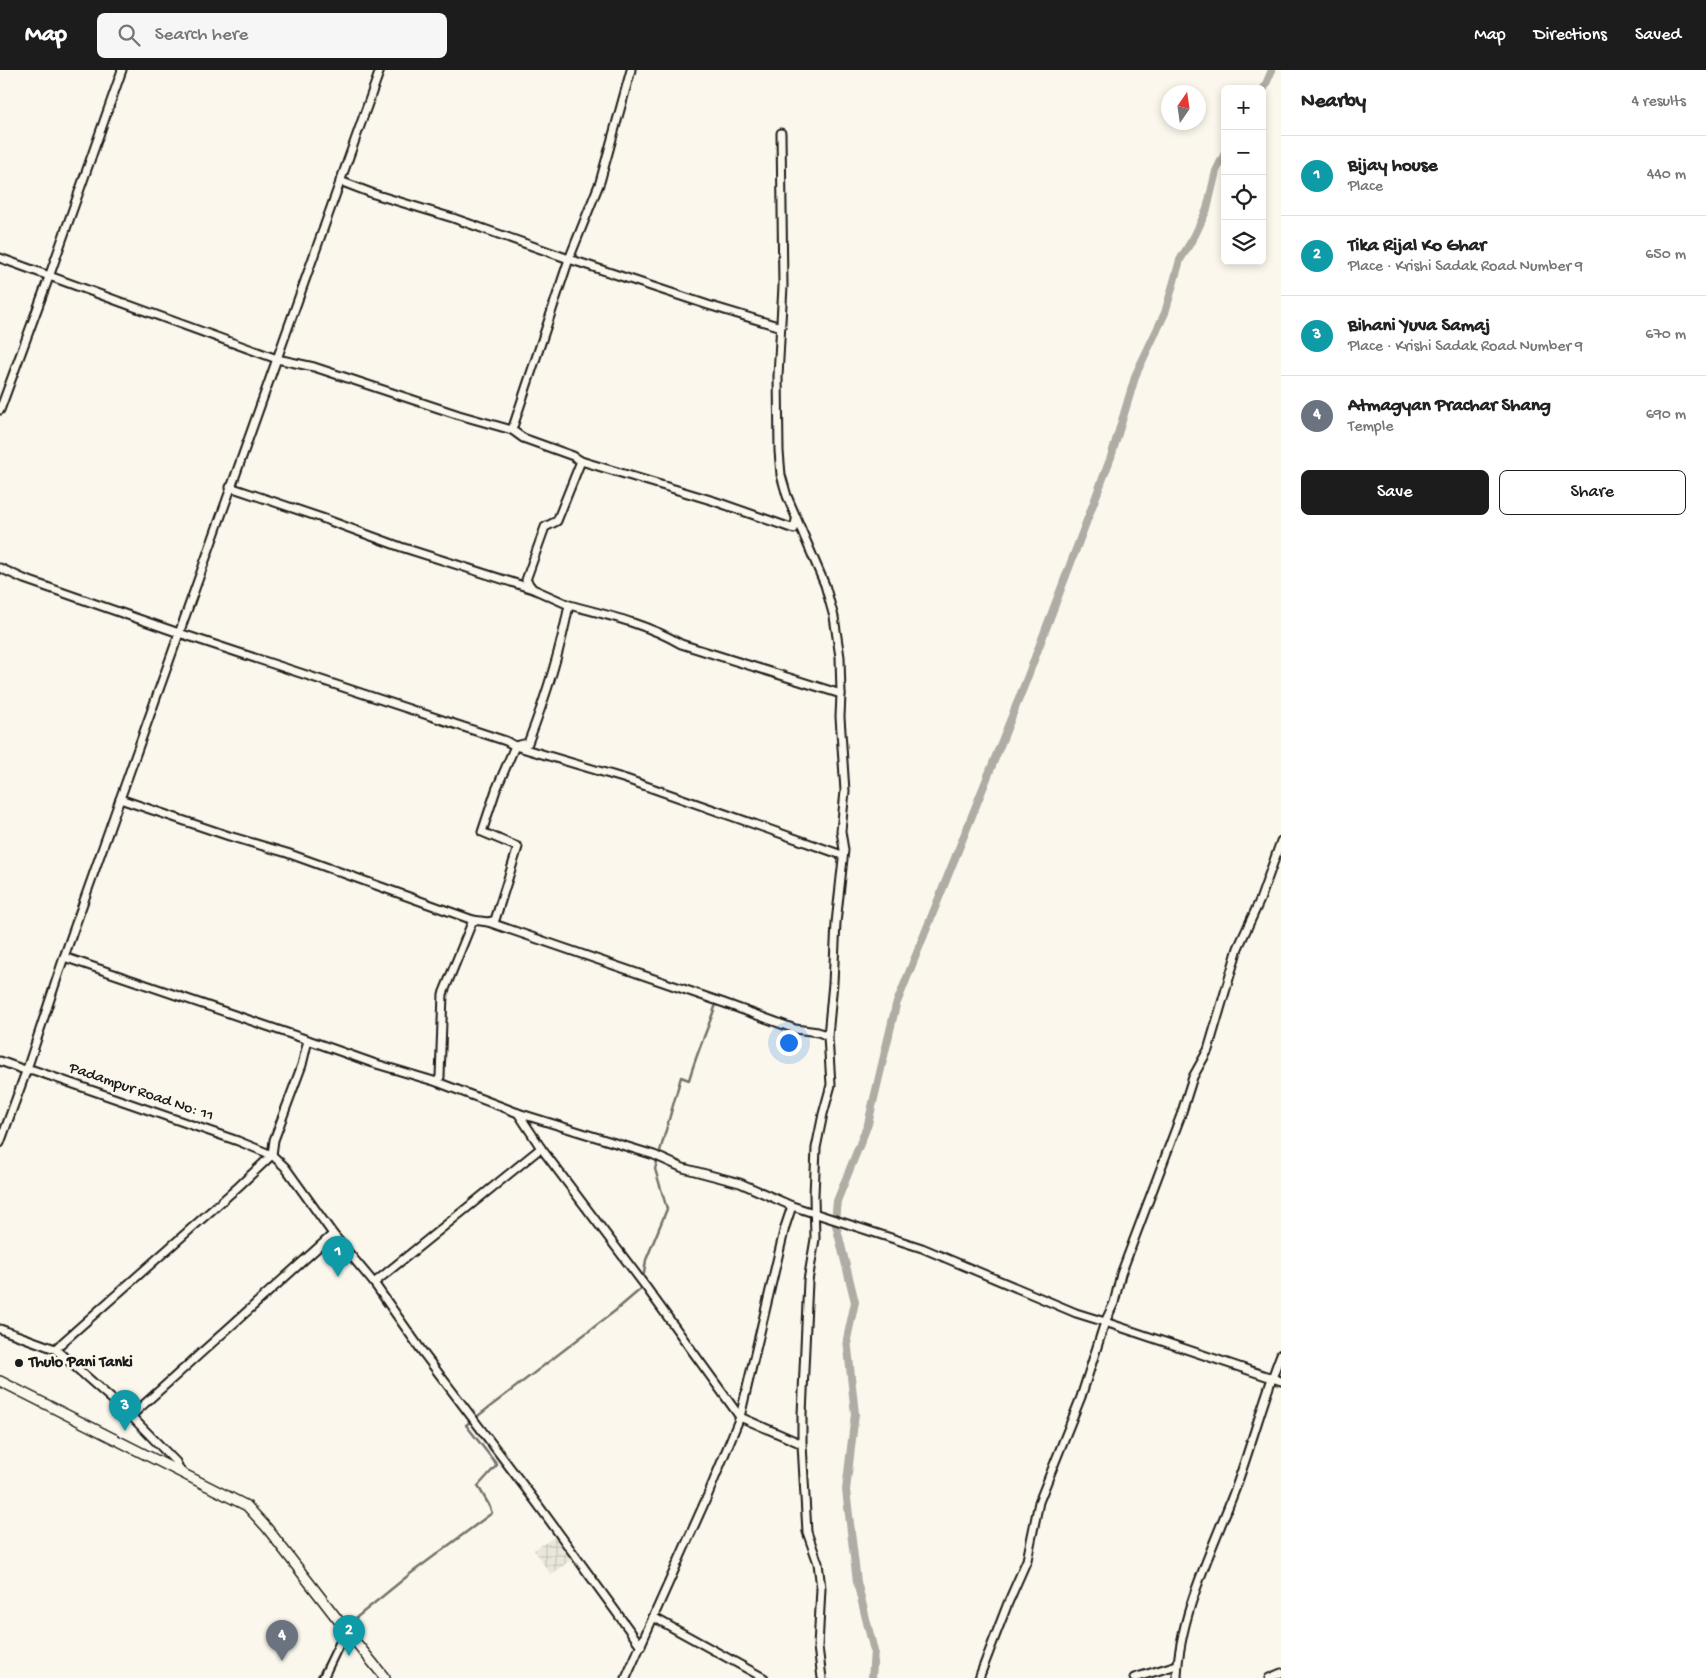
<!DOCTYPE html>
<html lang="en">
<head>
<meta charset="utf-8">
<style>
	body { margin:0; font-family:"Gochi Hand",sans-serif; background:#f6f6f6; color:#222 }
	.controls { position:absolute; right:15px; top:15px; display:grid; overflow:hidden; border-radius:8px; box-shadow:0 2px 8px #0003 }
	.controls button { width:45px; height:45px; display:grid; place-items:center; padding:0; border:0; border-bottom:1px solid #e0e0e0; background:#fff; color:#222; font:25px sans-serif }
	.compass { position:absolute; left:1161px; top:15px; width:45px; height:45px; border-radius:50%; background:#fff; box-shadow:0 2px 8px #0003; rotate:13deg }
	.you { position:absolute; left:788px; top:972px; width:18px; height:18px; margin:-12px; border:4px solid #fff; border-radius:50%; background:#1a73e8; box-shadow:0 0 0 8px #1a73e833 }
	.badge { display:grid; place-items:center; width:32px; height:32px; border-radius:50%; background:#1c1c1c; color:#fff; font-size:16px; font-weight:700 }
	.pin { position:absolute; translate:-50% -41px; filter:drop-shadow(0 1px 2px #0008) }
	.pin::after { content:''; position:absolute; top:26px; width:18px; height:15px; background:inherit; clip-path:polygon(0 0,100% 0,50% 100%) }
	.list { margin:0; padding:0; list-style:none }
	h2 { display:flex; justify-content:space-between; align-items:center; height:65px; margin:0; padding:0 20px; font-size:21px }
	h2 small { font-size:16px; font-weight:400; color:#767676 }
	.list li { display:grid; grid-template-columns:32px 1fr auto; gap:15px; align-items:center; box-sizing:border-box; height:80px; padding:0 20px; border-top:1px solid #e0e0e0 }
	.list b { display:block; font-size:19px; white-space:nowrap }
	.list p { margin:0; font-size:16px; white-space:nowrap; color:#767676 }
	.list em { font-size:16px; font-style:normal; color:#767676 }
	.actions { display:flex; gap:10px; padding:15px 20px }
	.actions a { flex:1; padding:11px 0; border:1px solid #1c1c1c; border-radius:8px; text-align:center; font-size:18px; color:#1c1c1c }
	.actions .main { background:#1c1c1c; color:#fff }
	.icon { flex:none; width:28px; height:28px; fill:none; stroke:currentColor; stroke-width:2; stroke-linecap:round; stroke-linejoin:round }
	.map { position:relative; flex:none; width:1281px; height:1608px; overflow:hidden }
	header { display:flex; align-items:center; gap:30px; box-sizing:border-box; height:70px; padding:0 25px; background:#1c1c1c; color:#fff }
	header strong { font-size:24px }
	nav { display:flex; gap:28px; margin-inline-start:auto; font-size:18px }
	.search { width:350px; height:45px; background:#f6f6f6; display:flex; align-items:center; gap:12px; box-sizing:border-box; padding:0 18px; border-radius:8px; color:#767676; font-size:19px }
	main { display:flex }
	aside { flex:1; background:#fff }
	.map>svg:first-child { display:block }
	.industrial { fill:url(#industrial-grid) }
	.lines { fill:none; stroke-linecap:round; stroke-linejoin:round }
	.stream { stroke:#74726e; stroke-width:2.5 }
	.canal { stroke:#afaca5; stroke-width:8 }
	.minor-casing { stroke:#1c1c1c; stroke-width:11 }
	.tertiary-casing { stroke:#1c1c1c; stroke-width:12 }
	.minor { stroke:#fbf7ec; stroke-width:7 }
	.tertiary { stroke:#fbf7ec; stroke-width:9 }
	.poi-dot { fill:#1c1c1c; stroke:#fbf7ec; stroke-width:2 }
	.labels { text-anchor:middle; dominant-baseline:central; stroke-width:5; stroke-linejoin:round; paint-order:stroke }
	.street-label { font-size:16px; fill:#1c1c1c; stroke:#fbf7ec }
	.poi-label { font-size:16px; font-weight:bold; fill:#1c1c1c; stroke:#fbf7ec; text-anchor:start }
</style>
</head>
<body>
<header>
<strong>Map</strong>
<div class="search"><svg class="icon" aria-label="search" viewBox="0 0 24 24"><circle cx="10" cy="10" r="6"/><path d="M15 15l6 6"/></svg>Search here</div>
<nav><a>Map</a><a>Directions</a><a>Saved</a></nav>
</header>
<main>
<div class="map">
<svg width="1281" height="1608" viewBox="0 0 1281 1608">
	<defs>
		<pattern id="industrial-grid" width="8" height="8" patternUnits="userSpaceOnUse" patternTransform="scale(1.25)"><rect width="8" height="8" fill="#eae6dc"/><path d="M0 4h8M4 0v8" fill="none" stroke="#c8c5bc"/></pattern>
	</defs>
	<rect width="100%" height="100%" fill="#fbf7ec"/>
	<filter id="ink" filterUnits="userSpaceOnUse"><feTurbulence type="fractalNoise" baseFrequency=".02" numOctaves="2"/><feDisplacementMap in="SourceGraphic" scale="10" xChannelSelector="R" yChannelSelector="G"/><feConvolveMatrix kernelMatrix="1 2 1 2 8 2 1 2 1" color-interpolation-filters="sRGB"/></filter>
	<g filter="url(#ink)">
		<!-- industrial -->
		<path class="industrial" d="M556,1466l16,23 -21,16 -17,-25z"/>
		<g class="lines">
			<!-- stream -->
			<g class="stream">
				<path d="M643,1210l3,-20 21,-51 -12,-40 26,-92 8,3c7,-25 18,-49 26,-73"/>
				<path d="M346,1556l64,-52 82,-61 -3,-8 -11,-19 19,-21 -31,-40 149,-114 27,-23v-3"/>
				<path d="M317,1608l19,-34"/>
			</g>
			<!-- canal -->
			<g class="canal">
				<path d="M1262,23l10,-23"/>
				<path d="M872,1608l2,-27 -17,-69 -11,-92 9,-76 -8,-75 8,-37 -20,-81 2,-20 31,-77 28,-119 130,-324 85,-224 25,-83 29,-61 15,-53 15,-25 12,-26 9,-38 9,-18"/>
			</g>
			<!-- minor casing -->
			<g class="minor-casing">
				<g id="minor">
					<path d="M781,63l2,153 -5,90 1,75 2,24 6,21 38,89 9,32 6,40 1,37 -1,23 5,74 -4,40 3,19 -8,73 -3,60 -5,53 3,49 -8,29 -7,34 -2,47 1,44 -7,42 -6,133v30l5,88 11,31 3,25 -3,59 4,31"/>
					<path d="M340,111l34,13 79,24 116,41 139,46 73,22"/>
					<path d="M0,188l277,101 37,8 145,48 53,15 11,8 50,18 8,5 133,40 80,28 2,-9"/>
					<path d="M0,340l49,-133 73,-207"/>
					<path d="M512,360l57,-171 31,-77 31,-112"/>
					<path d="M230,417l92,31 79,29 132,42 36,16c-9,47 -24,94 -41,138l-13,3 -19,44 -14,42 36,15 -23,73 -7,2"/>
					<path d="M0,498l24,11 155,54 327,108 9,5 111,33 216,76"/>
					<path d="M532,518l-6,-8 19,-53 12,-6 24,-60"/>
					<path d="M569,535c38,10 78,19 112,39l160,50"/>
					<path d="M120,729l109,37 58,17 186,67"/>
					<path d="M64,887l244,83"/>
					<path d="M0,991l22,8 11,1 205,71 34,14 13,12 48,67 41,49 50,71 112,148 105,144"/>
					<path d="M437,1012l81,31 136,42 29,13 57,15 52,23"/>
					<path d="M518,1043l23,35 105,139 94,130 62,27"/>
					<path d="M0,1073l27,-74 37,-112 56,-158 260,-729"/>
					<path d="M374,1213l167,-135"/>
					<path d="M0,1259l55,20 76,67 45,46 5,10"/>
					<path d="M55,1279l183,-162 34,-32 2,-15 28,-75 6,-25 65,23 64,19 3,-5 3,-83 30,-74 15,2 236,81 71,26 23,3 10,4"/>
					<path d="M131,1346l202,-182"/>
					<path d="M653,1547l111,61"/>
					<path d="M323,1608l23,-48"/>
					<path d="M626,1608l81,-181 33,-80 45,-190 7,-21 130,42 154,65 29,9 9,-19 7,-29 60,-159 12,-38 15,-27 30,-102 22,-48 21,-59"/>
					<path d="M979,1608l29,-75 19,-43 12,-58 42,-105 24,-75 176,59"/>
					<path d="M1134,1608l43,-13"/>
					<path d="M1177,1608c2,-64 37,-132 59,-191 16,-44 28,-90 45,-133"/>
					<path d="M1269,1608l12,-5"/>
				</g>
			</g>
			<!-- tertiary casing -->
			<g class="tertiary-casing">
				<path id="tertiary" d="M0,1311l247,125 20,22 75,97 43,53"/>
			</g>
			<!-- minor -->
			<use href="#minor" class="minor"/>
			<!-- tertiary -->
			<use href="#tertiary" class="tertiary"/>
		</g>
	</g>
	<!-- markers -->
	<circle class="poi-dot" cx="19" cy="1293" r="5"/>
	<g class="labels">
		<!-- street labels -->
		<g class="street-label">
			<text transform="translate(141 1023) rotate(19)">Padampur Road No: 11</text>
		</g>
		<!-- poi labels -->
		<g class="poi-label">
			<text x="29" y="1293">Thulo Pani Tanki</text>
		</g>
	</g>
</svg>
<div class="controls">
<button>+</button>
<button>−</button>
<button><svg class="icon" aria-label="locate" viewBox="0 0 24 24"><circle cx="12" cy="12" r="6"/><path d="M12 2v4M12 18v4M2 12h4M18 12h4"/></svg></button>
<button><svg class="icon" aria-label="layers" viewBox="0 0 24 24"><path d="M12 4l9 5-9 5-9-5zM3 14l9 5 9-5"/></svg></button>
</div>
<svg class="compass" viewBox="-18 -18 36 36"><path d="M0-13l5 13h-10z" fill="#e53935"/><path d="M0 13l5-13h-10z" fill="#767676"/></svg>
<div class="you"></div>
<div class="pin badge" style="left:338px;top:1207px;background:#0f9aa8">1</div>
<div class="pin badge" style="left:349px;top:1586px;background:#0f9aa8">2</div>
<div class="pin badge" style="left:125px;top:1361px;background:#0f9aa8">3</div>
<div class="pin badge" style="left:282px;top:1591px;background:#6b7280">4</div>
</div>
<aside>
<h2>Nearby<small>4 results</small></h2>
<ul class="list">
<li><span class="badge" style="background:#0f9aa8">1</span><div><b>Bijay house</b><p>Place</p></div><em>440 m</em></li>
<li><span class="badge" style="background:#0f9aa8">2</span><div><b>Tika Rijal Ko Ghar</b><p>Place · Krishi Sadak Road Number 9</p></div><em>650 m</em></li>
<li><span class="badge" style="background:#0f9aa8">3</span><div><b>Bihani Yuva Samaj</b><p>Place · Krishi Sadak Road Number 9</p></div><em>670 m</em></li>
<li><span class="badge" style="background:#6b7280">4</span><div><b>Atmagyan Prachar Shang</b><p>Temple</p></div><em>690 m</em></li>
</ul>
<div class="actions"><a class="main">Save</a><a>Share</a></div>
</aside>
</main>
</body>
</html>
